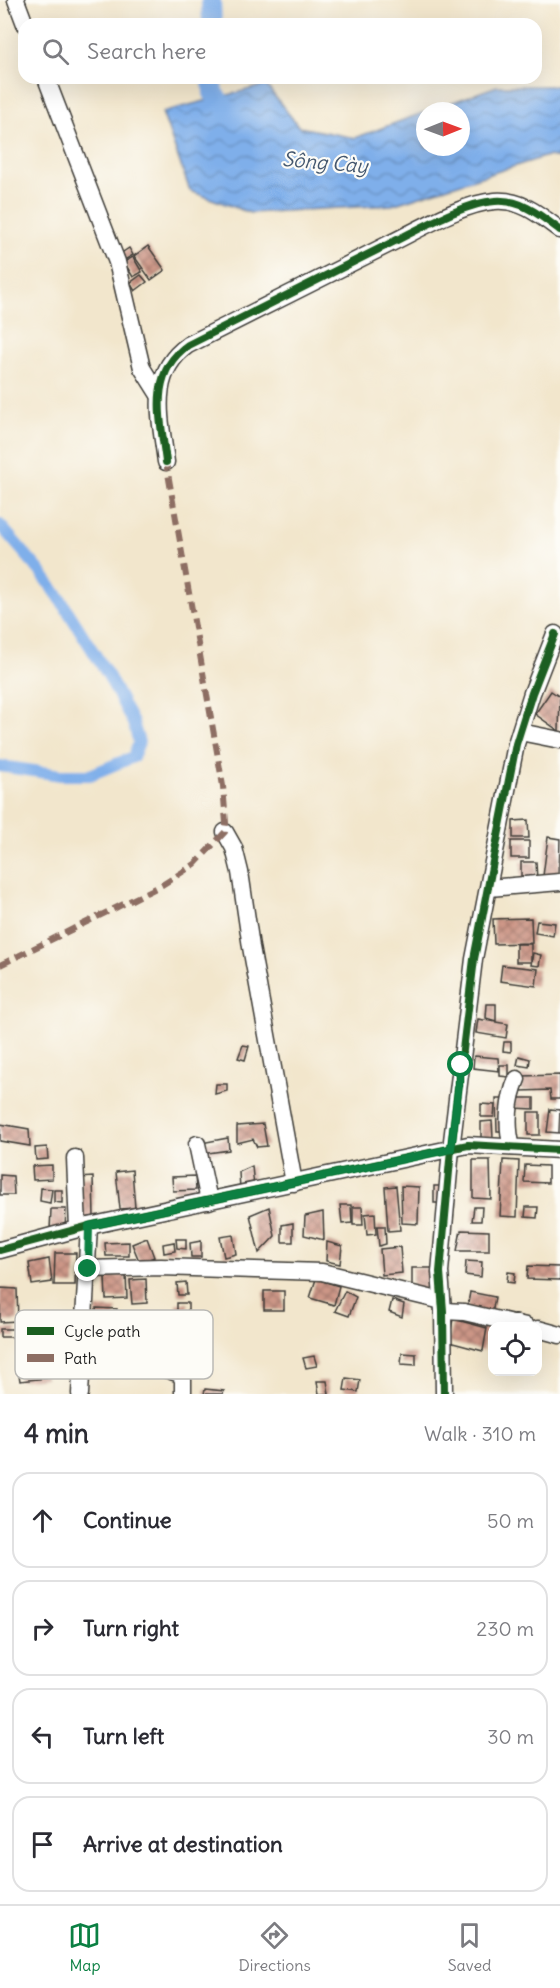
<!DOCTYPE html>
<html lang="en">
<head>
<meta charset="utf-8">
<style>
	body { margin:0; font-family:Delius,sans-serif; background:#f7f7f7; color:#2b2b33 }
	.controls { position:absolute; right:18px; bottom:18px; display:grid; overflow:hidden; border-radius:12px; box-shadow:0 6px 24px #0002 }
	.controls button { width:54px; height:54px; display:grid; place-items:center; padding:0; border:0; border-bottom:2px solid #e1e1e2; background:#fff; color:#2b2b33; font:30px sans-serif }
	.compass { position:absolute; left:416px; top:102px; width:54px; height:54px; border-radius:50%; background:#fff; box-shadow:0 6px 24px #0002; rotate:89deg }
	.stop { position:absolute; width:18px; height:18px; margin:-14px; border:4px solid #0b8043; border-radius:50%; background:#fff }
	.stop.end { background:#0b8043; border-color:#fff; box-shadow:0 2px 6px #0008 }
	.list { margin:0; padding:0; list-style:none }
	h2 { display:flex; justify-content:space-between; align-items:center; height:78px; margin:0; padding:0 24px; font-size:26px }
	h2 small { font-size:20px; font-weight:400; color:#7c7c81 }
	.list li { display:grid; grid-template-columns:39px 1fr auto; gap:18px; align-items:center; box-sizing:border-box; height:96px; margin:0 12px 12px; padding:0 12px; border:2px solid #e1e1e2; border-radius:18px }
	.list b { display:block; font-size:22px; white-space:nowrap }
	.list em { font-size:20px; font-style:normal; color:#7c7c81 }
	.icon { flex:none; width:33px; height:33px; fill:none; stroke:currentColor; stroke-width:2; stroke-linecap:round; stroke-linejoin:round }
	.map { position:relative; flex:none; width:560px; height:1394px; overflow:hidden }
	.search { position:absolute; background:#fff; box-shadow:0 6px 24px #0002; left:18px; right:18px; top:18px; height:66px; display:flex; align-items:center; gap:15px; box-sizing:border-box; padding:0 21px; border-radius:18px; color:#7c7c81; font-size:22px }
	.sheet { height:510px; background:#fff }
	nav { display:flex; justify-content:space-around; align-items:center; box-sizing:border-box; height:84px; border-top:2px solid #e1e1e2; background:#fff; font-size:16px; color:#7c7c81 }
	nav a { display:grid; justify-items:center; gap:3px }
	nav .on { color:#0b8043 }
	.map>svg:first-child { display:block }
	.water { fill:url(#water-waves); stroke:#4e6683; stroke-width:1.5 }
	.lines { fill:none; stroke-linecap:round; stroke-linejoin:round }
	.canal { stroke:#7fafea; stroke-width:12 }
	.river { stroke:#7fafea; stroke-width:20 }
	.building { fill:url(#building-cross-hatch) }
	.minor-casing { stroke:#3c3a36; stroke-width:19 }
	.minor { stroke:#fff; stroke-width:16 }
	.quiet { stroke:#8d6e63; stroke-width:6; stroke-dasharray:12 6; stroke-linecap:butt }
	.cycleway-casing { stroke:#fdfcf7; stroke-width:11 }
	.cycleway { stroke:#1b5e20; stroke-width:8 }
	.route { stroke:#0b8043; stroke-width:8 }
	.labels { text-anchor:middle; dominant-baseline:central; stroke-width:4.5; stroke-linejoin:round; paint-order:stroke }
	.water-label { font-size:20px; font-style:italic; fill:#44576e; stroke:#fdfcf7 }
	.key { fill:#fdfcf7; stroke:#bab9b5; stroke-width:1.5 }
	.key-label { font-size:16px; fill:#1c1c1c }
</style>
</head>
<body>
<div class="map">
<svg width="560" height="1394" viewBox="0 0 560 1394">
	<defs>
		<pattern id="water-waves" width="16" height="10" patternUnits="userSpaceOnUse" patternTransform="scale(1.5)"><rect width="16" height="10" fill="#7fafea"/><path d="M0 5q4-4 8 0t8 0" fill="none" stroke="#678ebd"/></pattern>
		<pattern id="building-cross-hatch" width="8" height="8" patternUnits="userSpaceOnUse" patternTransform="scale(1.5)"><rect width="8" height="8" fill="#cd9787"/><path d="M0 0l8 8M0 8l8-8" fill="none" stroke="#a67a6e"/></pattern>
	</defs>
	<rect width="100%" height="100%" fill="#fdfcf7"/>
	<filter id="ink" filterUnits="userSpaceOnUse"><feTurbulence type="fractalNoise" baseFrequency=".0167" numOctaves="2"/><feDisplacementMap in="SourceGraphic" scale="12" xChannelSelector="R" yChannelSelector="G"/><feConvolveMatrix kernelMatrix="1 2 1 2 8 2 1 2 1" color-interpolation-filters="sRGB"/></filter>
	<filter id="wash" filterUnits="userSpaceOnUse"><feTurbulence type="fractalNoise" baseFrequency=".008" numOctaves="4" result="noise"/><feDisplacementMap in="SourceGraphic" scale="24" xChannelSelector="R" yChannelSelector="G"/><feGaussianBlur stdDeviation="1.35" result="paint"/><feColorMatrix in="noise" values="0 0 0 0 0 0 0 0 0 0 0 0 0 0 0 0 0 1.4 0 .05"/><feComposite in="paint" operator="in"/></filter>
	<g filter="url(#wash)">
		<rect width="100%" height="100%" fill="#f2e6cc"/>
		<!-- water -->
		<path class="water" d="M266,85l33,42 56,11 70,-26v35h36v-36h-33l69,-25h63v72l-13,-2 -155,49 -142,8 -60,-22 -28,-79z"/>
		<g class="lines">
			<!-- canal -->
			<path class="canal" d="M0,525l40,46 19,26 49,78 25,48 6,19 -6,15 -43,18h-29l-61,-9"/>
			<!-- river -->
			<g class="river">
				<path d="M211,0l1,24"/>
				<path d="M212,78l1,15 21,25"/>
			</g>
		</g>
		<g id="blocks">
			<!-- building -->
			<g class="building">
				<path d="M148,246l17,24 -14,10 -17,-24z"/>
				<path d="M129,248l4,7 -10,6 -3,-7z"/>
				<path d="M133,257l9,15 -9,5 -9,-15z"/>
				<path d="M141,275l6,7 -12,9 -5,-8z"/>
				<path d="M551,691l9,6 -1,34 -24,-17z"/>
				<path d="M528,820l1,18h-16v-17z"/>
				<path d="M548,837l12,2 -1,39 -16,-2z"/>
				<rect x="511" y="841" width="18" height="17"/>
				<path d="M521,862h15l1,18h-16z"/>
				<path d="M531,918l1,25 -38,1 -1,-25z"/>
				<path d="M537,921l18,2 -2,13 -18,-3z"/>
				<rect x="516" y="944" width="15" height="18"/>
				<path d="M533,953l8,2 -2,11 -8,-1z"/>
				<path d="M502,965l36,4 -2,17 -36,-5z"/>
				<path d="M487,1004h9v17l-10,-3z"/>
				<path d="M478,1019l30,5 -2,14 -30,-5z"/>
				<path d="M504,1042h7v10l-8,-1z"/>
				<path d="M243,1045l6,1 -4,14 -7,-2z"/>
				<path d="M474,1056l24,2 1,13 -26,-3z"/>
				<path d="M519,1056l11,3 -1,8 -12,-2z"/>
				<path d="M500,1065h9v12l-9,-1z"/>
				<path d="M560,1075v24h-9l-1,-9 -29,1v-15z"/>
				<path d="M216,1084h11v7l-12,3z"/>
				<path d="M515,1098h19v11l-20,-1z"/>
				<path d="M496,1099h10v32h-9z"/>
				<path d="M481,1104l14,1 -1,12h-13z"/>
				<path d="M550,1109l10,1 -1,23 -12,-1z"/>
				<rect x="528" y="1112" width="12" height="23"/>
				<path d="M492,1121l1,17 -12,1v-17z"/>
				<path d="M0,1124l29,5 1,17 -30,-5z"/>
				<path d="M263,1124l4,22 -10,1 -4,-8 -16,4v-17z"/>
				<path d="M228,1138l1,12 -28,4v-11z"/>
				<path d="M47,1147l1,12 -12,1 -1,-12z"/>
				<path d="M473,1160h17l1,39 -18,-1z"/>
				<path d="M503,1160l16,1 -2,56 -17,-1z"/>
				<path d="M52,1165v14l-19,1 -1,-14z"/>
				<path d="M525,1165l23,1v17l-24,-1z"/>
				<path d="M252,1166l2,21 -14,2 -1,-17z"/>
				<path d="M132,1170l3,38 -15,1 -4,-37z"/>
				<path d="M0,1175l13,1 1,19h-14z"/>
				<path d="M195,1176l1,14 -23,1 -1,-14z"/>
				<path d="M93,1177l1,41 -13,2 -1,-42z"/>
				<path d="M396,1186l4,44 -12,1 -3,-44z"/>
				<path d="M401,1186l18,1 -1,37 -16,-1z"/>
				<rect x="434" y="1186" width="9" height="17"/>
				<path d="M41,1188l11,1 -2,14 -10,-2z"/>
				<path d="M54,1190h8v13l-8,-1z"/>
				<path d="M340,1205h11l1,18 -10,1z"/>
				<path d="M269,1207l6,29 -16,17 -9,-38z"/>
				<path d="M353,1207h9l1,18h-10z"/>
				<path d="M474,1207h8l-1,14h-9z"/>
				<path d="M526,1207h12l-1,11 -12,-1z"/>
				<path d="M51,1209h15l-1,21h-15z"/>
				<path d="M323,1212l1,28 -20,-5 1,-19z"/>
				<path d="M375,1213l1,21 -9,1 -2,-21z"/>
				<path d="M293,1223v19h-11v-17z"/>
				<path d="M377,1226h8l1,18 -7,2z"/>
				<path d="M461,1230l28,1v20h-32z"/>
				<path d="M233,1235l3,19 -12,3 -4,-20z"/>
				<path d="M147,1238l7,19 -14,6 -8,-19z"/>
				<path d="M176,1239h10v10l-9,-1z"/>
				<path d="M201,1241v16h-10l-1,-14z"/>
				<path d="M129,1242v14h-23l-1,-13z"/>
				<path d="M174,1242l1,9 -11,2 -1,-9z"/>
				<path d="M327,1242l15,4 -2,18 -14,-3z"/>
				<path d="M400,1247l2,26 -20,2 -2,-26z"/>
				<path d="M55,1253h21l-1,32h-21z"/>
				<path d="M49,1259l3,23 -20,3 -3,-22z"/>
				<path d="M466,1261l16,1 -1,15 -16,-2z"/>
				<path d="M528,1266l32,1v13l-33,-1z"/>
				<rect x="412" y="1268" width="24" height="22"/>
				<path d="M508,1272l7,1 -1,10 -7,-1z"/>
				<path d="M126,1275l1,23 -21,1 -1,-22z"/>
				<path d="M146,1279l1,24 -15,1 -2,-24z"/>
				<path d="M316,1279l23,7 -5,19 -24,-7z"/>
				<path d="M186,1282l1,13h-9l-1,-12z"/>
				<path d="M0,1288l17,1 1,32 -18,1z"/>
				<rect x="264" y="1291" width="20" height="19"/>
				<path d="M345,1291l11,6 -7,19 -14,-5z"/>
				<path d="M470,1292l25,5 -3,17 -25,-5z"/>
				<path d="M392,1300l12,4 -2,13 -13,-5z"/>
				<rect x="177" y="1303" width="11" height="16"/>
				<path d="M96,1308l21,1 -2,11h-18z"/>
				<path d="M453,1319l34,9 -4,23 -34,-9z"/>
				<rect x="0" y="1329" width="16" height="8"/>
				<path d="M402,1353l14,1v11l-15,-1z"/>
				<path d="M314,1356l3,10 -11,2 -3,-10z"/>
				<path d="M43,1360l3,18 -26,3 -3,-19z"/>
				<path d="M346,1378l14,2 -2,12 -14,-2z"/>
				<path d="M317,1381h10l2,13h-10z"/>
				<path d="M205,1389l19,2 -1,3h-19z"/>
			</g>
		</g>
	</g>
	<g filter="url(#ink)">
		<use href="#blocks" fill-opacity="0" stroke="#3c3a36" stroke-width="1.5"/>
		<g class="lines">
			<!-- minor casing -->
			<g class="minor-casing">
				<g id="minor">
					<path d="M16,0l9,24"/>
					<path d="M46,78l71,184 25,106 17,27"/>
					<path d="M166,462c-5,-42 -19,-88 22,-117 67,-34 134,-67 201,-101 29,-14 74,-41 106,-43 26,-2 45,14 65,29"/>
					<path d="M520,732l40,8"/>
					<path d="M225,832l9,16 6,24 11,75 43,236"/>
					<path d="M489,888l71,-6"/>
					<path d="M197,1144l12,57"/>
					<path d="M512,1147c-6,-21 -4,-48 5,-68"/>
					<path d="M75,1158l3,71"/>
					<path d="M0,1250l89,-24 379,-81 92,5"/>
					<path d="M88,1269l73,-2 161,5 120,29"/>
					<path d="M443,1311l21,1 62,14"/>
					<path d="M538,1329l22,6"/>
					<path d="M157,1366l23,8 3,6v14"/>
					<path d="M80,1394l9,-168"/>
					<path d="M444,1394l-1,-83 -3,-39 11,-123 23,-190 42,-215 16,-51 23,-59"/>
				</g>
			</g>
			<!-- minor -->
			<use href="#minor" class="minor"/>
			<!-- quiet -->
			<path class="quiet" d="M0,965l162,-80 33,-21 30,-32 1,-9 -3,-37 -57,-324"/>
			<!-- cycleway casing -->
			<g class="cycleway-casing">
				<g id="cycleway">
					<path d="M166,462c-5,-42 -19,-88 22,-117 67,-34 134,-67 201,-101 29,-14 74,-41 106,-43 26,-2 45,14 65,29"/>
					<path d="M0,1250l89,-24 379,-81 92,5"/>
					<path d="M444,1394l-1,-83 -3,-39 11,-123 23,-190 42,-215 16,-51 23,-59"/>
				</g>
			</g>
			<!-- cycleway -->
			<use href="#cycleway" class="cycleway"/>
		</g>
	</g>
	<g class="lines" filter="url(#ink)">
		<!-- route -->
		<path class="route" d="M88,1269l1,-43 362,-77 10,-84"/>
	</g>
	<g class="labels">
		<!-- water labels -->
		<g class="water-label">
			<text transform="translate(325 162) rotate(5)">Sông Cày</text>
		</g>
	</g>
	<!-- legend -->
	<rect x="15" y="1310" width="198" height="69" rx="9" class="key"/>
	<rect x="27" y="1327" width="27" height="8" fill="#1b5e20"/>
	<rect x="27" y="1354" width="27" height="8" fill="#8d6e63"/>
	<g class="key-label">
		<text x="64" y="1337">Cycle path</text>
		<text x="64" y="1364">Path</text>
	</g>
</svg>
<div class="controls">
<button><svg class="icon" aria-label="locate" viewBox="0 0 24 24"><circle cx="12" cy="12" r="6"/><path d="M12 2v4M12 18v4M2 12h4M18 12h4"/></svg></button>
</div>
<svg class="compass" viewBox="-18 -18 36 36"><path d="M0-13l5 13h-10z" fill="#e53935"/><path d="M0 13l5-13h-10z" fill="#7c7c81"/></svg>
<div class="stop" style="left:461px;top:1065px"></div>
<div class="stop end" style="left:88px;top:1269px"></div>
<div class="search"><svg class="icon" aria-label="search" viewBox="0 0 24 24"><circle cx="10" cy="10" r="6"/><path d="M15 15l6 6"/></svg>Search here</div>
</div>
<section class="sheet">
<h2>4 min<small>Walk · 310 m</small></h2>
<ul class="list">
<li><svg class="icon" aria-label="ahead" viewBox="0 0 24 24"><path d="M12 20V5M6 11l6-6 6 6"/></svg><div><b>Continue</b></div><em>50 m</em></li>
<li><svg class="icon" aria-label="right" viewBox="0 0 24 24"><path d="M7 20v-9h11M14 6l5 5-5 5"/></svg><div><b>Turn right</b></div><em>230 m</em></li>
<li><svg class="icon" aria-label="left" viewBox="0 0 24 24"><path d="M17 20v-9H6M10 6l-5 5 5 5"/></svg><div><b>Turn left</b></div><em>30 m</em></li>
<li><svg class="icon" aria-label="arrive" viewBox="0 0 24 24"><path d="M6 21V4h12l-3 4 3 4H6"/></svg><div><b>Arrive at destination</b></div></li>
</ul>
</section>
<nav>
<a class="on"><svg class="icon" aria-label="map" viewBox="0 0 24 24"><path d="M3 6l6-2 6 2 6-2v14l-6 2-6-2-6 2zM9 4v14M15 6v14"/></svg>Map</a>
<a><svg class="icon" aria-label="directions" viewBox="0 0 24 24"><path d="M12 3l9 9-9 9-9-9zM9 14v-3h6M13 9l2 2-2 2"/></svg>Directions</a>
<a><svg class="icon" aria-label="saved" viewBox="0 0 24 24"><path d="M7 4h10v16l-5-4-5 4z"/></svg>Saved</a>
</nav>
</body>
</html>
